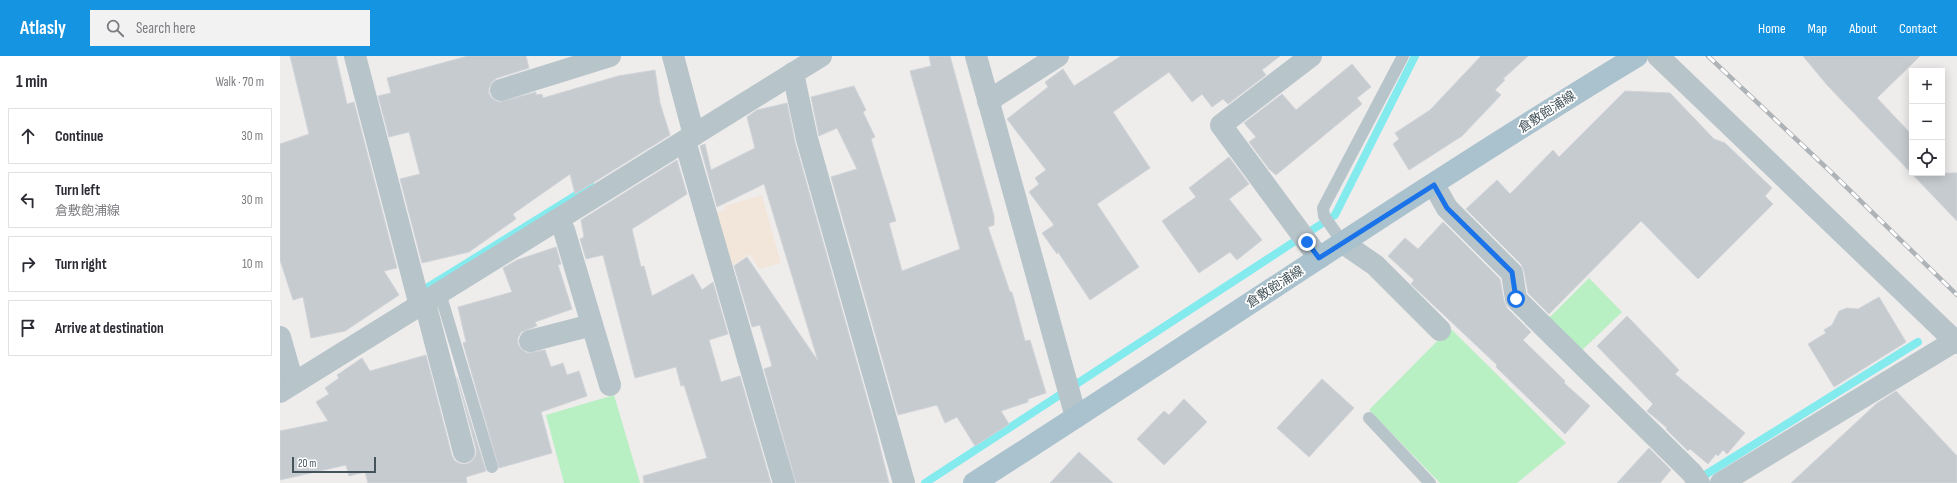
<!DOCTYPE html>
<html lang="en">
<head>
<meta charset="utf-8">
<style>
	body { margin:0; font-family:"Sofia Sans Condensed","Noto Sans JP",sans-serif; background:#f2f2f3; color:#2b2b33 }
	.controls { position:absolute; right:12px; top:12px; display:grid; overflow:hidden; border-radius:0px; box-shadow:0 2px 10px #0003 }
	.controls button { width:36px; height:36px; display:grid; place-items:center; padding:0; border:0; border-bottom:1px solid #e1e1e2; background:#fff; color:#2b2b33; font:20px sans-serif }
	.scale { position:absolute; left:12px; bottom:10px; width:84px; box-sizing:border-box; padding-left:4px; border:2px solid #44545a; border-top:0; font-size:11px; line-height:14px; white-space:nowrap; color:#44545a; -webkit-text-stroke:3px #fff; paint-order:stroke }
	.stop { position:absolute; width:12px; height:12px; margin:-9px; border:3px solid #1a73e8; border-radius:50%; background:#fff }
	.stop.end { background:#1a73e8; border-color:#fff; box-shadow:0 1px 4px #0008 }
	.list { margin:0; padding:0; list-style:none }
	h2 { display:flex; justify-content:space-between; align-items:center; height:52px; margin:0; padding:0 16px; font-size:17px }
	h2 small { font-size:13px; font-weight:400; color:#7c7c81 }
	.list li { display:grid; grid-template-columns:26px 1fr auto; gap:12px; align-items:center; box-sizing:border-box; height:56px; margin:0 8px 8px; padding:0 8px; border:1px solid #e1e1e2; border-radius:0px }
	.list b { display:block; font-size:15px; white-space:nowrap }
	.list p { margin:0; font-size:13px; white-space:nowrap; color:#7c7c81 }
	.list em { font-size:13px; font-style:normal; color:#7c7c81 }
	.icon { flex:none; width:22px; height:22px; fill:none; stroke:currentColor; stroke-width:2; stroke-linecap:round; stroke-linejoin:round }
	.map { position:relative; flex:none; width:1677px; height:427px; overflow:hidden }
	header { display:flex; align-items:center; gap:24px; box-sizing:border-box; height:56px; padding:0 20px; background:#1494e1; color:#fff }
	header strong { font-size:19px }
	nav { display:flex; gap:22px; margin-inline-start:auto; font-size:14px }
	.search { width:280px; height:36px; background:#f2f2f3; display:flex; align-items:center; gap:10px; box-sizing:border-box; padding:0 14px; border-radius:0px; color:#7c7c81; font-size:15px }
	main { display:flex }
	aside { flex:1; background:#fff }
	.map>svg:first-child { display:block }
	.green { fill:#b8efc3 }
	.sand { fill:#f2e6db }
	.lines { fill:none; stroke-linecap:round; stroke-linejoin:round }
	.stream { stroke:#83ebee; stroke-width:8 }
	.building { fill:#c6cbcf; stroke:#d0d4d8 }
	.service { stroke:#b7c4ca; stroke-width:12 }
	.minor { stroke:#b7c4ca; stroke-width:22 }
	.tertiary { stroke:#b7c4ca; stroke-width:22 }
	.primary { stroke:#aac2cd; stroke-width:22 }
	.rail-casing { stroke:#aeb3b7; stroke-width:4.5 }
	.rail { stroke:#fff; stroke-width:3; stroke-dasharray:9; stroke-linecap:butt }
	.route { stroke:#1a73e8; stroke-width:5 }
	.labels { text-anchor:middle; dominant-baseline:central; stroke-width:3.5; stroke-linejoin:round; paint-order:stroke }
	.street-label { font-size:13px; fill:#44545a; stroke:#fff }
</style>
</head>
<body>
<header>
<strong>Atlasly</strong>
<div class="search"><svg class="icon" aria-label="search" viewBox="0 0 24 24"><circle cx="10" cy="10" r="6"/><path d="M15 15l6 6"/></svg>Search here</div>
<nav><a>Home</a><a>Map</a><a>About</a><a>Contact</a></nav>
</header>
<main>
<aside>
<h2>1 min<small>Walk · 70 m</small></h2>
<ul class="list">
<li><svg class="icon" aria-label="ahead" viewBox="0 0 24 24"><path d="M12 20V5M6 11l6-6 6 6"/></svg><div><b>Continue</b></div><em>30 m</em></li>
<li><svg class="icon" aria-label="left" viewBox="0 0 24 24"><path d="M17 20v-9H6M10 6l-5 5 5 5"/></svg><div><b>Turn left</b><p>倉敷飽浦線</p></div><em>30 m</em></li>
<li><svg class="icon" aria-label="right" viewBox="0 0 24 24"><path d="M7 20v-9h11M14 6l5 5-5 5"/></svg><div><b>Turn right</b></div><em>10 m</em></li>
<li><svg class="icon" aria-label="arrive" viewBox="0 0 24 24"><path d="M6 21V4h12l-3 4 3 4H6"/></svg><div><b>Arrive at destination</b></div></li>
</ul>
</aside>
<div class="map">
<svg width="1677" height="427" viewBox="0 0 1677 427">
	<rect width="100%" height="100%" fill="#efecec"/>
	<!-- green -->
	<g class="green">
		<path d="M1309,222l33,34 -42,40 -32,-33z"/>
		<path d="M1170,272l116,115 -49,40h-77l-71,-73z"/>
		<path d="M334,339l26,88h-76l-18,-68z"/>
	</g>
	<!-- sand -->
	<path class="sand" d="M482,139l19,68 -22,6 -9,-15 -23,15 -16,-55 14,-4 -1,-4z"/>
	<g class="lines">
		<!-- stream -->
		<g class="stream">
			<path d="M137,238l174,-108"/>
			<path d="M1417,424l221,-138"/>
			<path d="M645,427l410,-268 80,-159"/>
		</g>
	</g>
	<!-- building -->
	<g class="building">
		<path d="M10,0h46l11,48 7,-2 43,166 -13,3 15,24 -54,36 -34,7 -8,-41 -10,3 -13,-40v-116l29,-10z"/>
		<path d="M188,0h58l3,12 -32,10 -5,4 -3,6v6l4,5 6,3 37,-10v3l6,-1 1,4 75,-22 37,-6 5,33 10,32 -95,59 -5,-20 -57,40 3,5 -47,33 -47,11 -22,-84 20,-5 -11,-42 -20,5 -11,-41 13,-3 -4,-15z"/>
		<path d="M649,0h21l44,160v9l-6,2 22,65h2l13,49 5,-1 16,53 -18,6v3l-27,9 8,13 -34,22 -18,-29 -12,6 -8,-18 -39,10 -67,-238 26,-8 -20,-41 -18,8 -8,-39 43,-11 12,24 -3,2 12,25 -4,2 25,82 -7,2 13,48 58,-22 -50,-178 21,-5z"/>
		<path d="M841,0h159l-18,14 4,5 -38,29 -5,-5 -11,8 -10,-13 -10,8 -23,-30 -56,40 37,56 -53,36 42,63 -49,33 -32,-48 -1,2 -15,-21 12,-8 -25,-33 10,-8 -4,-6 11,-8 -39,-51 41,-32 -3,-5 18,-13 11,17z"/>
		<path d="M1201,0h47l-25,23 2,1 -10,10 6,5 -39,41 -53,34 -16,-26 6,-5 -4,-6 35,-23z"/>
		<path d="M1523,0h117l-43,42 35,37v38h45v48l-130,-136z"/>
		<path d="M1072,8l19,23 -14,11 5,6 -86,71 -7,-6 -20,-27 7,-5 -12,-14 38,-29 14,16z"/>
		<path d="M1345,35l45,2 44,46 11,4 47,45 -7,8 8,8 -75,75 -57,-58 -92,93 -21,-21 -4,-22 -3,-7 -55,-55 31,-29 13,14 43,-44 6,7z"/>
		<path d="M507,47l8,39 80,285 14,56h-93l-32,-114 8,-3 -12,-41 -8,2 -18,-61 13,-9 71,104 -54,-177 -47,23 -17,-61 5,-2 6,26 44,-22 -8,-31 10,-7z"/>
		<path d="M949,101l20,27 -20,15 33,41 -25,20 -7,-8 -31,21 -37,-52 34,-24 -7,-9z"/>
		<path d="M397,104l10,34 -55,35 9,38 3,-1 8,30 41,-22 9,16 11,-8 15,52 -19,6 12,42 19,-6 31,107h-127l-1,-7 64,-18 -23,-73 -3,1 -5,-19 -41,11 -32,-123 -17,4 -6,-20 4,-2 -3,-17z"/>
		<path d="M1163,166l57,57 4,22 3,7 24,24 -8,8 42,41 -1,2 26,23 -25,28 -69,-67 1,-2 -86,-81 3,-4 -26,-24 17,-18 13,11z"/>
		<path d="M276,191l5,17 -3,1 14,44 -37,13 2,4 -16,6 -3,6v6l3,5 6,4 18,-3 6,17 12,-4 4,12 12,-4 8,25 -46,16 11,41 -53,15 -36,-125 3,-1 -8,-35 54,-15 -9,-24 14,-8z"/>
		<path d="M1599,241l27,45 -72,45 -26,-43 18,-11 -2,-3 8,-5 7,-14 8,-3 11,1z"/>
		<path d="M1347,260l52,54 -4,4 70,59 -18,21 -4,-4 -5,6 -2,-2 -8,10 -18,-15 -2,2 -22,-22 1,-1 -20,-17 6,-7 -56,-58z"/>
		<path d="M146,299l26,101 3,5 6,3h6l5,-3 4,-6v-6l-19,-72 29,94 -20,6 1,6h-99l-3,-11 -16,4 -3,-11 -66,15v-49l48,-10 -12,-19 13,-8 -4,-6 14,-10 -2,-3 25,-17 8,13z"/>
		<path d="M1042,323l32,29 -45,49 -32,-29z"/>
		<path d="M1616,335l61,65v27h-166l85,-79z"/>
		<path d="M904,343l23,23 -43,43 -27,-26 27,-28 5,4z"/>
		<path d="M1369,392l22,22 -11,13h-43z"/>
		<path d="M799,396l11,10 23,21h-63z"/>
	</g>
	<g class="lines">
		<!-- service -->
		<g class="service">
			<path d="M1063,187l-19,-27 -1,-8 80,-152"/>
			<path d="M160,237l52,174"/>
			<path d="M1089,362l61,65"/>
		</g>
		<!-- minor -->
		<g class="minor">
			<path d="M75,0l65,250"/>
			<path d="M393,0l21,79"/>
			<path d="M696,0l100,361"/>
			<path d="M1031,0l-90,69 98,133"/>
			<path d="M513,17l14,66 97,344"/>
			<path d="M221,34l109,-34"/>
			<path d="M708,45l70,-45"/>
			<path d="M405,85l99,342"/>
			<path d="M1154,129l13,23 65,65 4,26 176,174 7,10"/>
			<path d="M277,164l7,10 46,155"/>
			<path d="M1063,187l32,22 65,65"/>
			<path d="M145,247l39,149"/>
			<path d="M0,281l13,46"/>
			<path d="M250,285l62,-16"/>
			<path d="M0,336l541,-336"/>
			<path d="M1441,427l234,-142"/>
		</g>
		<!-- tertiary -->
		<path class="tertiary" d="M1378,0l299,287"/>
		<!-- primary -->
		<path class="primary" d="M694,427c222,-142 439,-291 663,-427"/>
		<!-- rail casing -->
		<g class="rail-casing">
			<path id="rail" d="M1428,0l125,118 124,121"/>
		</g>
		<!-- rail -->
		<use href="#rail" class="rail"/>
	</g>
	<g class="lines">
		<!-- route -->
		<path class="route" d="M1027,186l12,16 115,-73 13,23 65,64 4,27"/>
	</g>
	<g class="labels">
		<!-- street labels -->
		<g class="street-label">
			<text transform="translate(1267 56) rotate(-33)">倉敷飽浦線</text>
			<text transform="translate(995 231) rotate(-33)">倉敷飽浦線</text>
		</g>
	</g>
</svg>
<div class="controls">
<button>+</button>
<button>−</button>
<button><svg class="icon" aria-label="locate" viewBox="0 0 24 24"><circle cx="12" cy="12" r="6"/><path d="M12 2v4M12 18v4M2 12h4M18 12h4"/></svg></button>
</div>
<div class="scale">20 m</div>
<div class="stop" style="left:1236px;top:243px"></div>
<div class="stop end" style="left:1027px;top:186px"></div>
</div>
</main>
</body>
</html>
